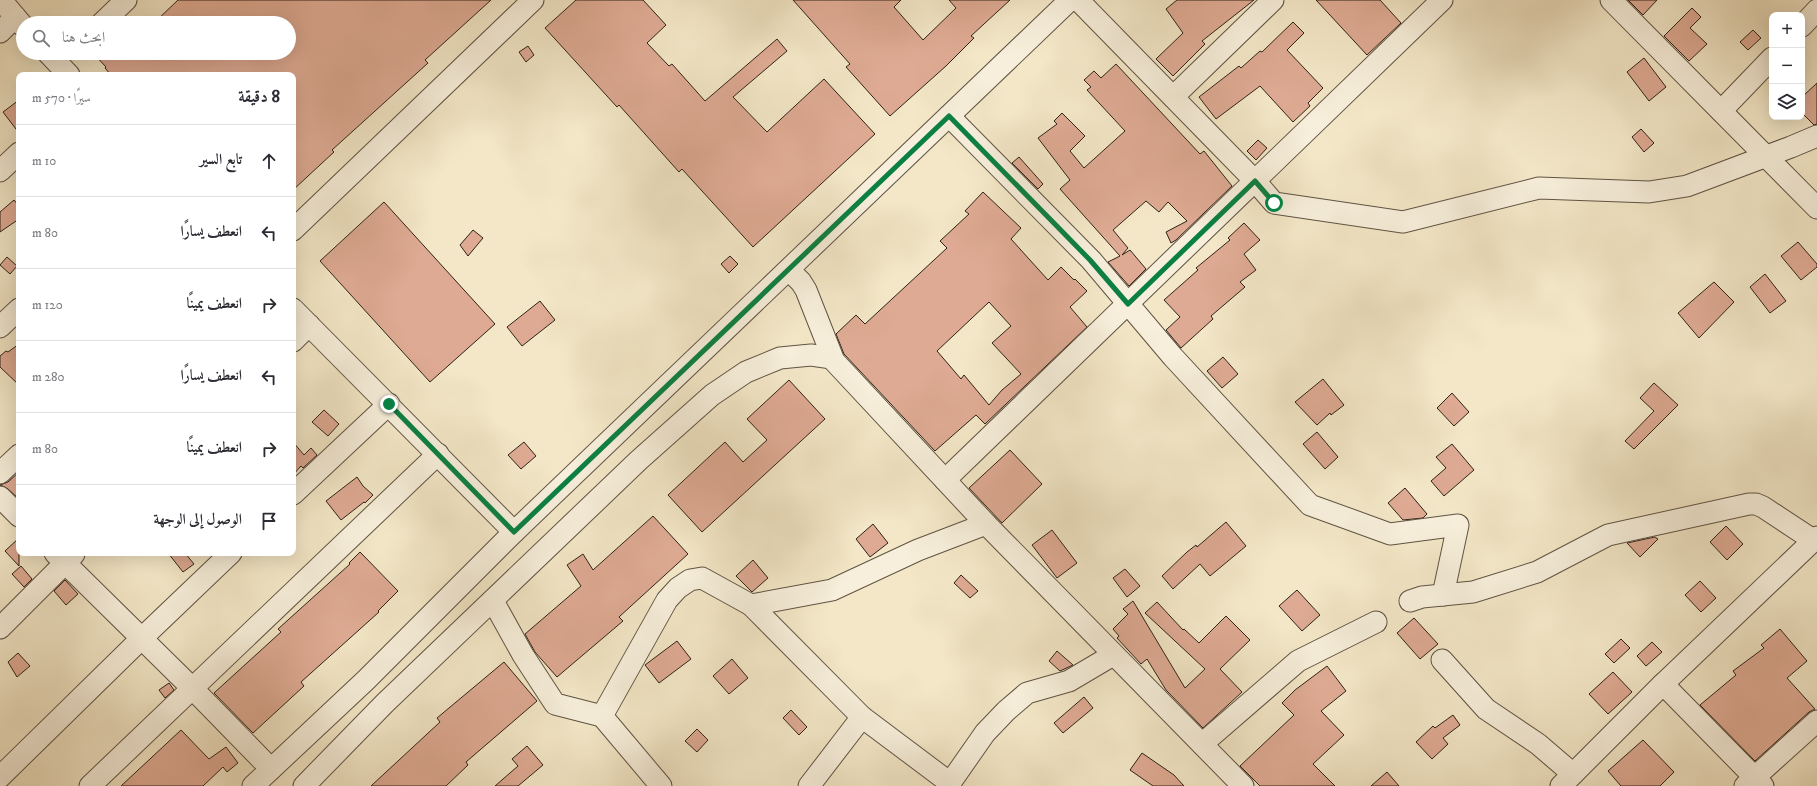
<!DOCTYPE html>
<html lang="ar">
<head>
<meta charset="utf-8">
<style>
	body { margin:0; font-family:"IM FELL DW Pica",Amiri,serif; background:#f7f7f7; color:#2b2b33; direction:rtl }
	.controls { position:absolute; right:12px; top:12px; display:grid; overflow:hidden; border-radius:8px; box-shadow:0 4px 16px #0002 }
	.controls button { width:36px; height:36px; display:grid; place-items:center; padding:0; border:0; border-bottom:1px solid #e1e1e2; background:#fff; color:#2b2b33; font:20px sans-serif }
	.stop { position:absolute; width:12px; height:12px; margin:-9px; border:3px solid #0b8043; border-radius:50%; background:#fff }
	.stop.end { background:#0b8043; border-color:#fff; box-shadow:0 1px 4px #0008 }
	.list { margin:0; padding:0; list-style:none }
	h2 { display:flex; justify-content:space-between; align-items:center; height:52px; margin:0; padding:0 16px; font-size:17px }
	h2 small { font-size:13px; font-weight:400; color:#7c7c81 }
	.list li { display:grid; grid-template-columns:26px 1fr auto; gap:12px; align-items:center; box-sizing:border-box; height:72px; padding:0 16px; border-top:1px solid #e1e1e2 }
	.list b { display:block; font-size:15px; white-space:nowrap }
	.list em { font-size:13px; font-style:normal; color:#7c7c81 }
	.icon { flex:none; width:22px; height:22px; fill:none; stroke:currentColor; stroke-width:2; stroke-linecap:round; stroke-linejoin:round }
	.map { position:relative; flex:none; width:1817px; height:786px; overflow:hidden; direction:ltr }
	.search { position:absolute; background:#fff; box-shadow:0 4px 16px #0002; left:16px; top:16px; width:280px; height:44px; display:flex; align-items:center; gap:10px; box-sizing:border-box; padding:0 14px; border-radius:22px; color:#7c7c81; font-size:15px }
	.panel { position:absolute; background:#fff; box-shadow:0 4px 16px #0002; left:16px; top:72px; width:280px; height:484px; border-radius:8px; direction:rtl }
	.map>svg:first-child { display:block }
	.building { fill:#deaa93; stroke:#2f2217; fill-rule:evenodd }
	.lines { fill:none; stroke-linecap:round; stroke-linejoin:round }
	.minor-casing { stroke:#605343; stroke-width:23 }
	.minor { stroke:#f7efdb; stroke-width:21 }
	.route { stroke:#0b8043; stroke-width:5 }
</style>
</head>
<body>
<div class="map">
<svg width="1817" height="786" viewBox="0 0 1817 786">
	<rect width="100%" height="100%" fill="#f3e7c7"/>
	<filter id="stains"><feTurbulence type="fractalNoise" baseFrequency=".005" numOctaves="4"/><feColorMatrix values="0 0 0 0 .2 0 0 0 0 .09 0 0 0 0 .02 0 0 0 .5 -.17"/></filter>
	<radialGradient id="worn" r=".72"><stop offset=".6" stop-color="#630" stop-opacity="0"/><stop offset="1" stop-color="#630" stop-opacity=".3"/></radialGradient>
	<!-- building -->
	<g class="building">
		<path d="M178,0h313l-66,60 3,3 -96,87 2,2 -41,38v-115h-182l-6,-7 1,-1 -13,-14h196v-30h-135z"/>
		<path d="M576,0h67l23,25 -19,18 22,23 3,-2 33,37 72,-62 10,12 -54,46 34,35 57,-53 51,55 -122,113 -71,-78 -3,3 -60,-67 -2,2 -72,-79z"/>
		<path d="M793,0h108l-7,7 29,33 33,-32 -7,-8h61l-39,36 3,2 -28,28 -56,50 -44,-49 4,-3z"/>
		<path d="M1177,0h77l-52,41 3,3 -32,32 -17,-17 27,-26 -17,-24z"/>
		<path d="M1316,0h64l21,23 -34,32z"/>
		<path d="M1628,0h29l-14,15z"/>
		<path d="M1692,8l9,9 -11,11 17,16 -18,17 -25,-25z"/>
		<path d="M1293,22l11,11 -17,17 36,38 -15,15 2,3 -17,16 -33,-36 -44,33 -17,-22 40,-31 2,2 19,-17 2,1z"/>
		<path d="M1753,30l8,8 -13,12 -8,-8z"/>
		<path d="M528,46l6,9 -8,7 -7,-10z"/>
		<path d="M1644,58l22,29 -17,14 -22,-29z"/>
		<path d="M1116,64l84,90 4,-3 28,35 -56,54 -5,3 -5,-11 21,-11 -19,-19 -9,10 -13,-11 -33,29 15,18 -6,7 8,-5 16,19 -17,17 -21,-24 12,-6 -60,-67 10,-9 -32,-42 19,-14 -3,-3 8,-8 23,23 -15,15 14,17 41,-37 -38,-41 4,-3 -7,-7 10,-9 7,7z"/>
		<path d="M1817,83v41l-3,1 -12,-12v-16z"/>
		<path d="M19,100v33l-16,-21z"/>
		<path d="M1641,129l13,14 -10,9 -12,-15z"/>
		<path d="M1258,140l9,8 -11,12 -9,-9z"/>
		<path d="M1019,157l24,27 -5,5 -26,-26z"/>
		<path d="M983,192l38,36 -10,11 37,41 13,-13 13,13 1,-1 12,12 -17,16 17,20 -102,97 -9,-9 -41,36 -91,-97 -8,-20 20,-19 9,9 82,-76 -7,-7 29,-27 -4,-3zM989,302l22,24 -19,17 29,31 -19,16 -13,15 -25,-30 -3,4 -24,-28z"/>
		<path d="M14,200l5,6v13l-19,13v-20z"/>
		<path d="M384,202l111,122 -65,58 -110,-121z"/>
		<path d="M1244,223l16,17 -16,14 12,16 -16,12 5,5 -34,29 2,3 -32,29 -15,-18 14,-13 -16,-17 34,-30 -2,-2 34,-28 -2,-2z"/>
		<path d="M473,230l10,8 -15,18 -8,-11z"/>
		<path d="M1798,242l19,22v3l-16,13 -20,-24z"/>
		<path d="M730,256l8,8 -9,9 -8,-9z"/>
		<path d="M7,257l10,9 -7,8 -10,-9z"/>
		<path d="M1765,274l21,27 -16,12 -20,-26z"/>
		<path d="M1714,282l20,20 -35,36 -21,-25z"/>
		<path d="M540,301l15,19 -33,26 -15,-19z"/>
		<path d="M19,344v41l-19,-18v-11l6,-5 2,1z"/>
		<path d="M1223,357l15,17 -16,14 -15,-17z"/>
		<path d="M1323,379l21,26 -13,10 -1,-2 -13,12 -22,-23z"/>
		<path d="M789,380l36,39 -123,113 -34,-37 57,-53 18,20 24,-22 -20,-21z"/>
		<path d="M1654,383l24,22 -44,44 -9,-8 29,-30 -14,-13z"/>
		<path d="M1452,393l17,19 -15,14 -17,-18z"/>
		<path d="M324,410l15,14 -11,12 -16,-14z"/>
		<path d="M1317,432l21,25 -13,12 -22,-25z"/>
		<path d="M293,442l11,13 7,-7 6,7 -14,13 -2,-2 -8,9z"/>
		<path d="M524,442l12,14 -15,13 -13,-14z"/>
		<path d="M1452,444l22,26 -30,26 -13,-15 15,-13 -10,-11z"/>
		<path d="M1010,450l32,34 -40,39 -33,-35z"/>
		<path d="M19,472v27l-11,-10 -8,-4 8,-3z"/>
		<path d="M357,477l6,9 10,9 -8,8 -1,-1 -23,18 -15,-19z"/>
		<path d="M1405,488l22,26 -4,4 -20,2 -15,-17z"/>
		<path d="M653,516l35,38 -69,63 4,4 -66,56 -22,-25 -10,-18 56,-48 -14,-21 16,-11 10,16z"/>
		<path d="M1226,522l20,24 -36,30 -10,-12 -27,25 -11,-13 25,-24 9,-7 1,2z"/>
		<path d="M873,524l15,19 -18,14 -14,-18z"/>
		<path d="M1726,526l17,18 -16,16 -17,-18z"/>
		<path d="M1052,530l25,33 -20,15 -25,-33z"/>
		<path d="M1655,537l3,2 -18,18 -13,-14z"/>
		<path d="M19,538v28l-14,-15z"/>
		<path d="M360,552l38,39 -20,20 1,1 -78,70 3,4 -51,47 -39,-40 67,-61 -3,-3 72,-65 -1,-1z"/>
		<path d="M168,553h17l9,11 -11,8z"/>
		<path d="M753,560l15,18 -16,14 -16,-16z"/>
		<path d="M21,566l11,13 -8,8 -12,-13z"/>
		<path d="M1125,569l15,17 -13,11 -14,-19z"/>
		<path d="M961,575l17,16 -8,7 -16,-15z"/>
		<path d="M65,580l13,14 -12,11 -12,-14z"/>
		<path d="M1700,581l16,17 -15,14 -16,-17z"/>
		<path d="M1297,590l23,25 -18,16 -23,-25z"/>
		<path d="M1133,601l52,87 20,-19 -60,-56 12,-11 26,28 1,-1 15,14 27,-27 24,24 -30,29 22,23 -39,36 -37,-38 -19,-31 -6,5 -24,-26 2,-2 -6,-7 15,-15 -5,-5z"/>
		<path d="M1414,618l24,26 -18,15 -23,-26z"/>
		<path d="M1780,629l27,32 -20,17 28,31 -6,3 -54,49 -55,-56 36,-30 -3,-4 31,-23 -3,-3z"/>
		<path d="M1621,639l9,9 -16,15 -9,-9z"/>
		<path d="M677,641l14,18 -32,24 -14,-18z"/>
		<path d="M1652,642l10,10 -16,14 -9,-10z"/>
		<path d="M1057,651l16,14 -13,6 -11,-10z"/>
		<path d="M18,653l12,13 -13,11 -9,-15z"/>
		<path d="M732,659l16,19 -19,16 -16,-18z"/>
		<path d="M504,662l33,39 -71,61 2,3 -22,21h-75l69,-64 -3,-4z"/>
		<path d="M1327,666l19,25 -25,20 23,24 -31,29 22,22h-75l-20,-20 54,-51 -12,-12 13,-13z"/>
		<path d="M1613,672l19,20 -24,22 -19,-20z"/>
		<path d="M169,683l5,7 -9,8 -6,-8z"/>
		<path d="M1084,697l9,11 -30,25 -9,-10z"/>
		<path d="M791,710l16,17 -8,8 -16,-17z"/>
		<path d="M1453,715l7,10 -17,13 5,6 -16,15 -16,-17 17,-16 2,2z"/>
		<path d="M697,729l11,11 -11,12 -12,-11z"/>
		<path d="M181,730l28,29 17,-12 12,16 -11,9 -4,-5 -20,19h-82z"/>
		<path d="M1643,740l31,32 -14,14h-39l-13,-15z"/>
		<path d="M527,746l16,19 -25,21h-23l23,-20 -6,-7z"/>
		<path d="M1142,753l32,22 10,11h-31l-23,-16z"/>
		<path d="M1387,772l12,14h-28z"/>
	</g>
	<g class="lines">
		<!-- minor casing -->
		<g class="minor-casing">
			<g id="minor">
				<path d="M1,0l22,26"/>
				<path d="M1078,0l177,181 19,22 129,19 136,-34 110,4 38,-6 104,-39 26,-11"/>
				<path d="M1611,0l206,208"/>
				<path d="M102,23l24,-23"/>
				<path d="M1802,26l15,-16"/>
				<path d="M0,32l15,-15"/>
				<path d="M48,53l21,22"/>
				<path d="M1173,97l100,-97"/>
				<path d="M1721,111l51,-53"/>
				<path d="M949,116l142,144 82,97 137,148 80,29 68,-9 -15,70"/>
				<path d="M0,171l19,-18"/>
				<path d="M293,230l240,-230"/>
				<path d="M789,270l12,12 5,8 28,71 152,163 257,262"/>
				<path d="M293,309l221,223"/>
				<path d="M0,327l19,-18"/>
				<path d="M293,341l16,-16"/>
				<path d="M0,473l19,-18"/>
				<path d="M945,480l497,-480"/>
				<path d="M293,494l96,-90"/>
				<path d="M0,497l19,19"/>
				<path d="M55,553l137,135 79,81"/>
				<path d="M493,601l30,54 32,49 47,12 59,70"/>
				<path d="M1410,601l12,-4 51,-5 64,-20 71,-37 141,-31h7l7,3 50,33"/>
				<path d="M751,605l81,-15 86,-40 68,-26"/>
				<path d="M0,628l74,-74"/>
				<path d="M1442,660l44,49 52,35 35,30"/>
				<path d="M1663,684l100,102"/>
				<path d="M602,716l65,-116 11,-12 12,-8 12,-2 49,27 111,112 88,66"/>
				<path d="M1202,744l96,-83 78,-39"/>
				<path d="M0,777l142,-139 89,-85"/>
				<path d="M90,786l348,-332"/>
				<path d="M253,786l113,-106 148,-148 556,-532"/>
				<path d="M304,786l81,-83 254,-243 73,-65 34,-23 34,-14 31,-3 21,3"/>
				<path d="M809,786l53,-69"/>
				<path d="M948,786l37,-53 21,-22 21,-18 42,-12 44,-26"/>
				<path d="M1561,786l102,-102 154,-147"/>
				<path d="M1745,786l72,-65"/>
			</g>
		</g>
		<!-- minor -->
		<use href="#minor" class="minor"/>
	</g>
	<g class="lines">
		<!-- route -->
		<path class="route" d="M389,404l125,128 435,-416 141,144 38,44 127,-123 19,22"/>
	</g>
	<rect width="100%" height="100%" filter="url(#stains)"/>
	<rect width="100%" height="100%" fill="url(#worn)"/>
</svg>
<div class="controls">
<button>+</button>
<button>−</button>
<button><svg class="icon" aria-label="layers" viewBox="0 0 24 24"><path d="M12 4l9 5-9 5-9-5zM3 14l9 5 9-5"/></svg></button>
</div>
<div class="stop" style="left:1274px;top:203px"></div>
<div class="stop end" style="left:389px;top:404px"></div>
<div class="search"><svg class="icon" aria-label="search" viewBox="0 0 24 24"><circle cx="10" cy="10" r="6"/><path d="M15 15l6 6"/></svg>ابحث هنا</div>
<section class="panel">
<h2>8 دقيقة<small>سيرًا · 570 m</small></h2>
<ul class="list">
<li><svg class="icon" aria-label="ahead" viewBox="0 0 24 24"><path d="M12 20V5M6 11l6-6 6 6"/></svg><div><b>تابع السير</b></div><em>10 m</em></li>
<li><svg class="icon" aria-label="left" viewBox="0 0 24 24"><path d="M17 20v-9H6M10 6l-5 5 5 5"/></svg><div><b>انعطف يسارًا</b></div><em>80 m</em></li>
<li><svg class="icon" aria-label="right" viewBox="0 0 24 24"><path d="M7 20v-9h11M14 6l5 5-5 5"/></svg><div><b>انعطف يمينًا</b></div><em>120 m</em></li>
<li><svg class="icon" aria-label="left" viewBox="0 0 24 24"><path d="M17 20v-9H6M10 6l-5 5 5 5"/></svg><div><b>انعطف يسارًا</b></div><em>280 m</em></li>
<li><svg class="icon" aria-label="right" viewBox="0 0 24 24"><path d="M7 20v-9h11M14 6l5 5-5 5"/></svg><div><b>انعطف يمينًا</b></div><em>80 m</em></li>
<li><svg class="icon" aria-label="arrive" viewBox="0 0 24 24"><path d="M6 21V4h12l-3 4 3 4H6"/></svg><div><b>الوصول إلى الوجهة</b></div></li>
</ul>
</section>
</div>
</body>
</html>
